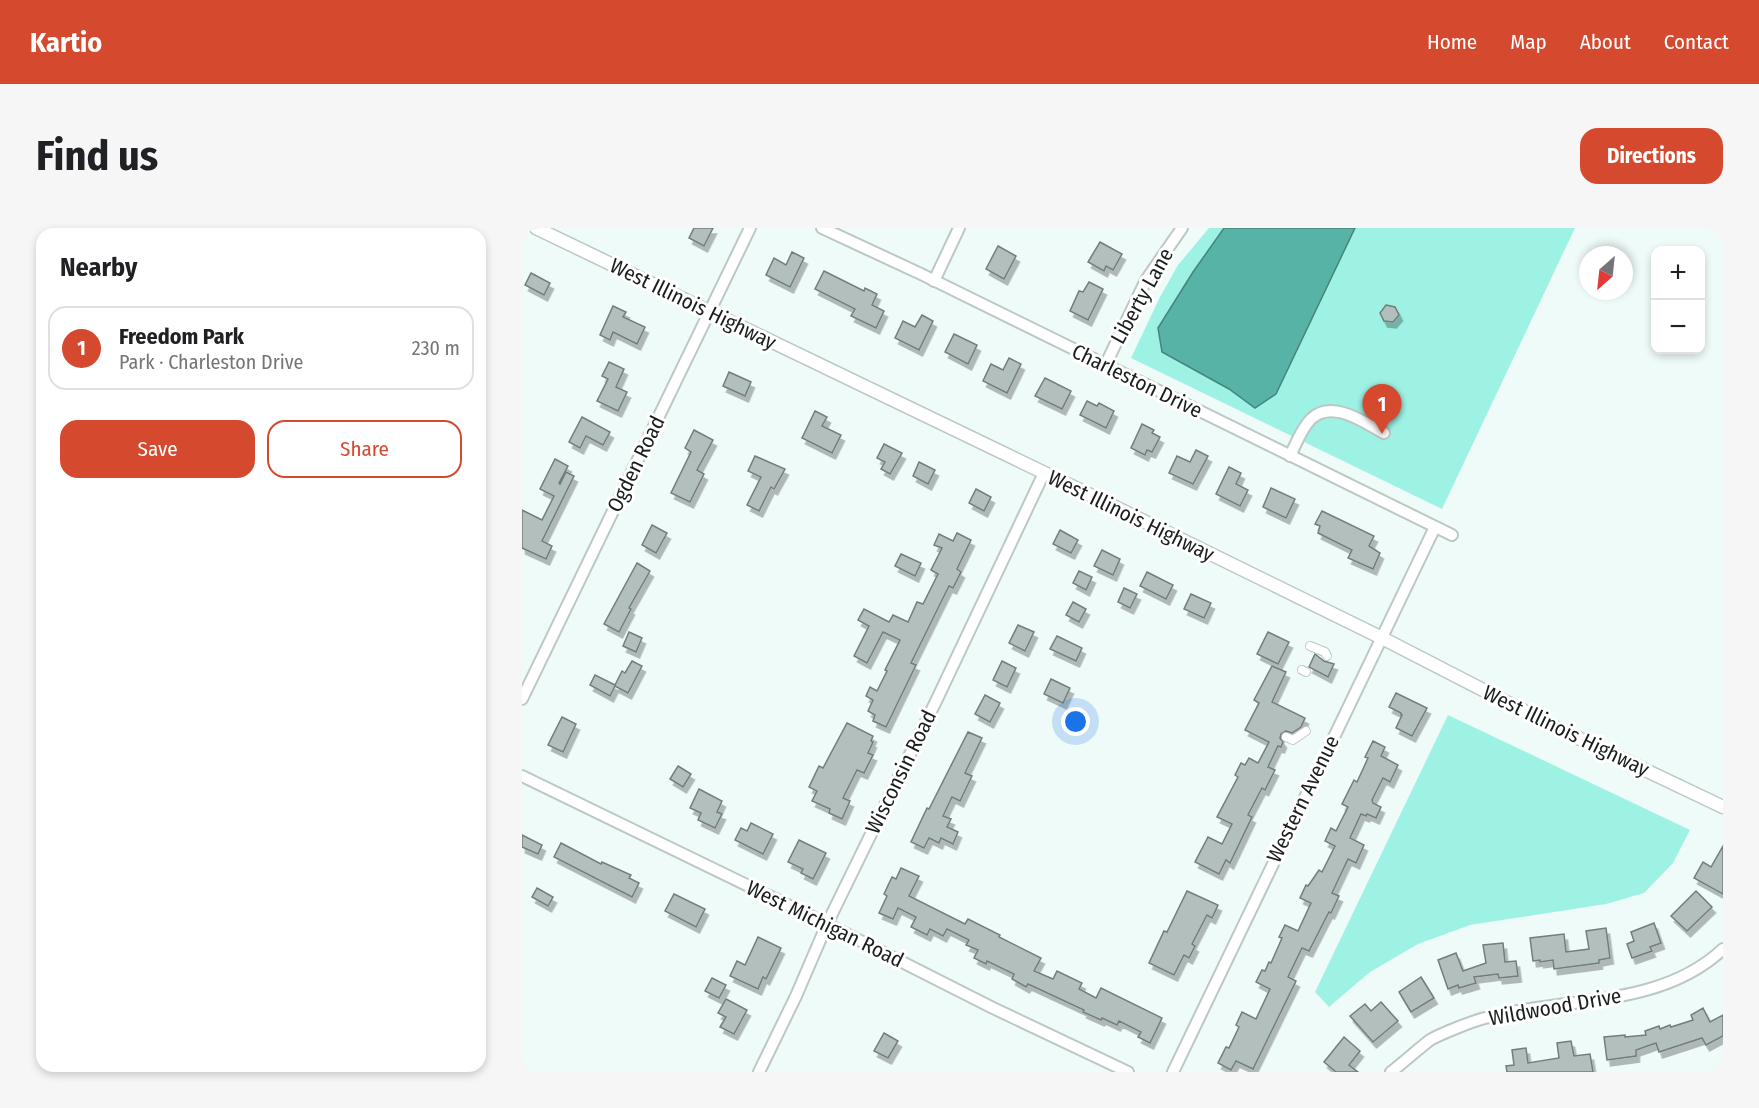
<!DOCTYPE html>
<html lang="en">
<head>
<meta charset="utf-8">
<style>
	body { margin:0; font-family:"Fira Sans Condensed",sans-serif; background:#f6f6f6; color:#202124 }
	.controls { position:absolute; right:18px; top:18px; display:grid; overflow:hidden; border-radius:12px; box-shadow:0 3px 9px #0003 }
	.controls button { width:54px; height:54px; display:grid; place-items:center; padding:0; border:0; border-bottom:2px solid #e0e0e0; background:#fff; color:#202124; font:30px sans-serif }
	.compass { position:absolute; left:1057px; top:18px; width:54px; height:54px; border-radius:50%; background:#fff; box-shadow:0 3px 9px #0003; rotate:207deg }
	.you { position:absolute; left:554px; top:494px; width:21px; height:21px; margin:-15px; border:4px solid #fff; border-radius:50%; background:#1a73e8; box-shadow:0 0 0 9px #1a73e833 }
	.badge { display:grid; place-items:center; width:39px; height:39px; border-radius:50%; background:#d54a2f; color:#fff; font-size:20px; font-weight:700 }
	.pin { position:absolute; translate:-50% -50px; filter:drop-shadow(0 2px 3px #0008) }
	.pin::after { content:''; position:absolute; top:32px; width:21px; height:18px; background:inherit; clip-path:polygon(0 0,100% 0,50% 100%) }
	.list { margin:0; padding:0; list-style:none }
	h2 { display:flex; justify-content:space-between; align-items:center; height:78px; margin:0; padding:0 24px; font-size:26px }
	h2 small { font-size:20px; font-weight:400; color:#757577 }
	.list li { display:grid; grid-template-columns:39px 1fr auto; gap:18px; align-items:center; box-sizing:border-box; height:84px; margin:0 12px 12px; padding:0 12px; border:2px solid #e0e0e0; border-radius:18px }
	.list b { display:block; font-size:22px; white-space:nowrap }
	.list p { margin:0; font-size:20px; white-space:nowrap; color:#757577 }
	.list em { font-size:20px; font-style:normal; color:#757577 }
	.actions { display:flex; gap:12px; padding:18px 24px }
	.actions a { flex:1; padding:14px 0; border:2px solid #d54a2f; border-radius:18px; text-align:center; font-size:21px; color:#d54a2f }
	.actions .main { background:#d54a2f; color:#fff }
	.map { position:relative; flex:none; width:1201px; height:844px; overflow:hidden; border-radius:18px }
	header { display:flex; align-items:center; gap:36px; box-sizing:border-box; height:84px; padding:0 30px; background:#d54a2f; color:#fff }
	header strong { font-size:28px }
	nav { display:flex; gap:33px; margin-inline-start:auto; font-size:21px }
	.intro { display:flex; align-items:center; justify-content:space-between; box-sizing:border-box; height:144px; padding:0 36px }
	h1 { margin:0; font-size:42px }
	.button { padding:15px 27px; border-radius:18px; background:#d54a2f; color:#fff; font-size:21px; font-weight:700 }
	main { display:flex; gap:36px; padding:0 36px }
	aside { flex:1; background:#fff; border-radius:18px; box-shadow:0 3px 9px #0003 }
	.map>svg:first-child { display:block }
	.green { fill:#9ef2e4 }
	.water { fill:#57b3a6; stroke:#44867d; stroke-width:1.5 }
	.building { fill:#b3bfbd; stroke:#737e7c; stroke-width:1.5; filter:url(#shadow) }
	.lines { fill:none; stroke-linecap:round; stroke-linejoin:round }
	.pedestrian-casing { stroke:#bcc8c6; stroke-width:10 }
	.minor-casing { stroke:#bcc8c6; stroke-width:14 }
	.tertiary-casing { stroke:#bcc8c6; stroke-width:15 }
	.pedestrian { stroke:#fff; stroke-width:8 }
	.minor { stroke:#fff; stroke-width:10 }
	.tertiary { stroke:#fff; stroke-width:12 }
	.labels { text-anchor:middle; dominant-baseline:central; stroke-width:6; stroke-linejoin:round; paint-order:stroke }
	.street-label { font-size:21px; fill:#191e1d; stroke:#fff }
</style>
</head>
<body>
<header>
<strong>Kartio</strong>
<nav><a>Home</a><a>Map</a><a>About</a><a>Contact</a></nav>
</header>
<div class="intro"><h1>Find us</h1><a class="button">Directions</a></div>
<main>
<aside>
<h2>Nearby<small></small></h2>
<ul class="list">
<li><span class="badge">1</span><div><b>Freedom Park</b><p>Park · Charleston Drive</p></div><em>230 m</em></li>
</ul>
<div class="actions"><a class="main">Save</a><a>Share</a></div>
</aside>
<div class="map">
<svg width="1201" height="844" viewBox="0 0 1201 844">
	<defs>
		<filter id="shadow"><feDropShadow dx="3.5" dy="6" stdDeviation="0" flood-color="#0004"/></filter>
	</defs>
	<rect width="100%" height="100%" fill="#effbf9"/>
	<!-- green -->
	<g class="green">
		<path d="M687,0h366l-133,281 -311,-151 29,-61 18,-32z"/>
		<path d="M926,487l242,115 -17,33 -29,30 -38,11 -136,21 -52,19 -48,28 -41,35 -14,-15z"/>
	</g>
	<!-- water -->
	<path class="water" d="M702,0h131l-79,166 -21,14 -26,-19 -67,-37 -4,-24 35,-56z"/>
	<!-- building -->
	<g class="building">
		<path d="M172,0h19l-9,18 -15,-8z"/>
		<path d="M578,14l22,12 -9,16 -7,-4 -2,5 -16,-9z"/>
		<path d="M476,18l18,10 -12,23 -18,-10z"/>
		<path d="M270,24l12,6 -14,29 -24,-12 8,-17 12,7z"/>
		<path d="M302,43l40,20 1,-3 12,6 -5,11 12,6 -8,17 -25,-12 4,-7 -40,-20z"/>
		<path d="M9,45l19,10 -6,12 -19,-10z"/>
		<path d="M567,54l14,7 -15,31 -18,-9 9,-20 4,1z"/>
		<path d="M864,77l9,2 4,8 -6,7 -9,-1 -4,-8z"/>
		<path d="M91,78l13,6 -3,5 22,10 -8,17 -24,-12 -3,8 -10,-5z"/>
		<path d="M400,87l11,6 -14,29 -24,-12 8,-17 12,6z"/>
		<path d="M432,106l23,11 -9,19 -23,-12z"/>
		<path d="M487,130l12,6 -14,29 -24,-12 8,-17 12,6z"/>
		<path d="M87,134l15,7 -8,18 11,5 -9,19 -21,-10 11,-22 -6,-3z"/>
		<path d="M207,144l22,10 -6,14 -22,-10z"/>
		<path d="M523,150l26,13 -9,18 -27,-13z"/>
		<path d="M565,173l10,5 2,-3 15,8 -8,17 -26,-13z"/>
		<path d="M293,183l12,6 -5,9 19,9 -9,18 -30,-15z"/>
		<path d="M60,189l28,15 -7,13 -17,-9 -6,12 -11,-6z"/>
		<path d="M620,196l12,6 -2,3 8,4 -8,15 -5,-2 -2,5 -14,-7z"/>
		<path d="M172,202l19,10 -16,30 7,4 -14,28 -19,-9 20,-41 -6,-4z"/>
		<path d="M362,216l18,9 -12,21 -9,-5 4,-7 -8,-4z"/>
		<path d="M674,222l12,6 -15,28 -24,-11 8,-17 13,6z"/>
		<path d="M233,228l30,13 -11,20 -3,-2 -12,24 -12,-6 14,-28 -13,-6z"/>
		<path d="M33,231l13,7 -9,17 1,1 6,-12 8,4 -32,65 10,5 -6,13 -24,-11v-38l20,10 12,-24 -14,-7z"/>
		<path d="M397,234l16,8 -7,14 -15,-8z"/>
		<path d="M707,239l12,6 -5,11 12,6 -8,16 -24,-12z"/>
		<path d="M749,260l24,11 -9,19 -23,-11z"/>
		<path d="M454,261l15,8 -7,14 -15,-8z"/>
		<path d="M800,283l52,25 -5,10 11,7 -7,16 -25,-11 4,-8 -34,-17 2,-7 -5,-2z"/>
		<path d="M130,297l15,8 -11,20 -14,-8z"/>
		<path d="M538,302l18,10 -7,13 -18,-9z"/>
		<path d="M435,305l14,7 -14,29 4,3 -8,16 -4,-2 -38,77 5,2 -30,62 -13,-6 2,-6 -7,-4 5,-11 -7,-4 4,-9 7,4 10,-20 -2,-1 15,-30 -17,-8 -16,31 -13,-7 15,-30 -11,-6 6,-11 25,13 4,-7 15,7 9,-20 6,2 15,-30 -7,-4 11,-22 -8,-3 5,-11 14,7z"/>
		<path d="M580,322l18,9 -7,16 -19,-9z"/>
		<path d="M379,326l20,9 -6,13 -20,-10z"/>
		<path d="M115,335l13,8 -21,37 2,1 -12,23 -15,-8z"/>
		<path d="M557,343l13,6 -6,13 -13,-7z"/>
		<path d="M625,344l26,13 -7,14 -26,-13z"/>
		<path d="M602,360l13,6 -7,14 -12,-6z"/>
		<path d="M669,366l20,9 -7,15 -20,-9z"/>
		<path d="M551,374l13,7 -7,13 -13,-7z"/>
		<path d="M496,397l16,7 -9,19 -16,-8z"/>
		<path d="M107,404l13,6 -6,14 -13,-6z"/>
		<path d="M746,404l21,10 -11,22 -21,-10z"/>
		<path d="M535,408l25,12 -6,13 -26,-12z"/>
		<path d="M793,426l9,7 10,3 -6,13 -19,-10z"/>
		<path d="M110,433l10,5 -14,27 -13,-7 -5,10 -20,-11 5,-10 20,10 7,-14 3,2z"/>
		<path d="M480,433l14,7 -9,19 -14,-7z"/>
		<path d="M750,438l14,6 -14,30 33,16 -4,9 -9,6 -6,-2 -5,3 -1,4 3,4 -2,5 -3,-1 -10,21 7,3 -10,20 -3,-2 -14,27 4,2 -22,46 -4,-3 -7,14 -24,-12 13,-25 14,7 10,-20 -15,-7 21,-40 -3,-2 6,-12 4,2 4,-7 9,5 11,-21 -24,-12 14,-27 -5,-3z"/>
		<path d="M529,451l19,9 -7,15 -19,-9z"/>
		<path d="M874,465l31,15 -15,28 -16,-8 6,-13h-1v-2l-12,-6z"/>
		<path d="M463,467l15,8 -10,19 -15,-8z"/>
		<path d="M40,489l14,7 -13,28 -15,-7z"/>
		<path d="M325,495l26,13 -2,5 2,1 -5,11 5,2 -9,18 -7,-3 -14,28 7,3 -8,18 -13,-6 1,-4 -18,-8 5,-10 -8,-4 10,-21 4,2z"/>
		<path d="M446,504l14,6 -17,35 7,3 -12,25 -8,-4 -9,19 8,3 -4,8 11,5 -5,12 -12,-6 -2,5 -10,-5 -5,10 -13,-6 16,-34 2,1z"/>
		<path d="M851,513l12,6 -4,9 17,9 -8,17 -7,-4 -11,22 1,3 8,4 -5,11 -9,-4 -1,2 -5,-2 -11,24 14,7 -8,18 -8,-4 -16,34 7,3 -8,17 -2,-1 -20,39 -7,-3 -14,29 8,4 -43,88 -17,-8 -5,9 -13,-7 8,-16 3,1 10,-21 -3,-2 6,-13 14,7 14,-30 -14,-7 6,-12 3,1 4,-9 2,1 11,-25 -3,-1 6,-12 13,6 13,-28 -11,-5 6,-13 2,1 11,-16 3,2 13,-26 -10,-5 6,-13 5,3 12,-24 -6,-3 12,-24 3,2 11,-24 -3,-1z"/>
		<path d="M156,538l13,8 -8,13 -13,-8z"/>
		<path d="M177,561l23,12 -5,11 5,2 -7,14 -17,-8 3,-7 -11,-5z"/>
		<path d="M229,595l22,11 -10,20 -28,-14 6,-12 6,3z"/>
		<path d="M0,607l20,10 -4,9 -16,-7z"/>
		<path d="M277,612l27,13 -13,26 -12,-6 2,-4 -15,-7z"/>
		<path d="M39,615l40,21 1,-2 29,13 -2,3 10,5 -7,14 -78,-40z"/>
		<path d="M1201,618v48l-29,-16 9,-16 8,5z"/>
		<path d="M379,640l18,8 -10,20 56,28 3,-5 32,16 -1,2 42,21 -7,13 19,8 4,-8 25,12 -3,6 17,9 5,-10 61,30 -12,25 -12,-6 3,-5 -22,-11 -2,4 -15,-7 -1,2 -18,-8 1,-2 -56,-26 -2,3 -14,-8 2,-5 -27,-13 -1,3 -12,-6 4,-8 -12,-5 3,-5 -22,-11 -4,7 -13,-7 -3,6 -16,-8 5,-10 -18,-9 -5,11 -14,-6 8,-17 -3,-2 8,-17 4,2z"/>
		<path d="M15,660l16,9 -5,9 -16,-9z"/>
		<path d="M665,663l31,14 -6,13 -5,-3 -15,29 3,2 -6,12 -5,-3 -10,20 -25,-12 15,-32 3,1z"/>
		<path d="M1174,663l16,16 -25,24 -16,-15z"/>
		<path d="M152,666l31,15 -9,18 -31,-16z"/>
		<path d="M1132,695l7,20 -11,4 2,4 -20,7 -5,-14 7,-3 -3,-9z"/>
		<path d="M1084,700l4,30 -11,2v3l-45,6 -1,-9 -13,2v-2l-7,1 -3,-23 34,-4 2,18 23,-3 -3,-18z"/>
		<path d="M236,709l23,11 -15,31 -3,-2 -5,12 -28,-13 7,-15 8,4z"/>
		<path d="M981,715l2,19 11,-1 2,15 -19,2 -1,-4 -24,3 2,6 -17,5 -1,-3 -10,4 -10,-29 18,-7 7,18 23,-8 -3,-18z"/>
		<path d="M899,749l13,21 -23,14 -12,-20z"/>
		<path d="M190,750l14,7 -7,13 -14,-7z"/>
		<path d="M204,771l21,11 -13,24 -14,-7 6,-10 -8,-4z"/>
		<path d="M859,774l17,19 -25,21 -23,-26 15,-12 6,7z"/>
		<path d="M1181,780l7,14 13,-7v21l-17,9 -4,-7 -43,14 -3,-9 -20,7v6l-29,4 -3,-23 21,-2v2l21,-2 -1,-4 14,-5 1,3 10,-4 1,2 22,-7 -2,-5z"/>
		<path d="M362,805l14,8 -10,17 -14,-7z"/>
		<path d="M822,809l16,14 -11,14 9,7h-22l-12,-10z"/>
		<path d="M1049,813l3,15 16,-2 3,18h-86l-1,-6 8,-1 -2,-15 14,-2 2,15 31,-5 -2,-15z"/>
	</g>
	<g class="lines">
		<!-- pedestrian casing -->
		<g class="pedestrian-casing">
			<g id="pedestrian">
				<path d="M788,418l15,6 2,4"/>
				<path d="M780,442l4,2"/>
				<path d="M764,509l7,3 13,-9"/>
			</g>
		</g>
		<!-- minor casing -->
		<g class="minor-casing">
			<g id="minor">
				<path d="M300,0l99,46 531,261"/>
				<path d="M412,53l25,-53"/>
				<path d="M583,138l41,-86 36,-52"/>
				<path d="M768,228c6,-12 11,-27 21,-37 21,-20 53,3 73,14"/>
				<path d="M0,471l228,-471"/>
				<path d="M0,548l305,148 166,84 135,64"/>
				<path d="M237,844l37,-76 31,-72 111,-227 106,-224"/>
				<path d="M651,844l262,-545"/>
				<path d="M869,844c13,-10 26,-22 39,-32 10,-6 43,-19 55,-22 80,-22 174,-9 238,-69"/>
			</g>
		</g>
		<!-- tertiary casing -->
		<g class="tertiary-casing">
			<path id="tertiary" d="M14,0l575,277 271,133 173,89 168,80"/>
		</g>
		<!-- pedestrian -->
		<use href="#pedestrian" class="pedestrian"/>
		<!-- minor -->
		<use href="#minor" class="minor"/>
		<!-- tertiary -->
		<use href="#tertiary" class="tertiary"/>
	</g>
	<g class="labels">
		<!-- street labels -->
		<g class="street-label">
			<text transform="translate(620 68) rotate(-61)">Liberty Lane</text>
			<text transform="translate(171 76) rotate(26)">West Illinois Highway</text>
			<text transform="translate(615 153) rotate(26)">Charleston Drive</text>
			<text transform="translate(114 236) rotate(-64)">Ogden Road</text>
			<text transform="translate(609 288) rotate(26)">West Illinois Highway</text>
			<text transform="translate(1044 503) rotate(26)">West Illinois Highway</text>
			<text transform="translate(379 544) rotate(-64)">Wisconsin Road</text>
			<text transform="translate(781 571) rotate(-64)">Western Avenue</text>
			<text transform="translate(303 696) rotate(26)">West Michigan Road</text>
			<text transform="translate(1033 779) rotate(-10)">Wildwood Drive</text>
		</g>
	</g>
</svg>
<div class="controls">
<button>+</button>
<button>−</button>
</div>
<svg class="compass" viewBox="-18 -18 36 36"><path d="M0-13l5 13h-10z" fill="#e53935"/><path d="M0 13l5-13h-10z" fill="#757577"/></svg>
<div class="you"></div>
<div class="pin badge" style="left:860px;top:206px">1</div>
</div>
</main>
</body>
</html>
